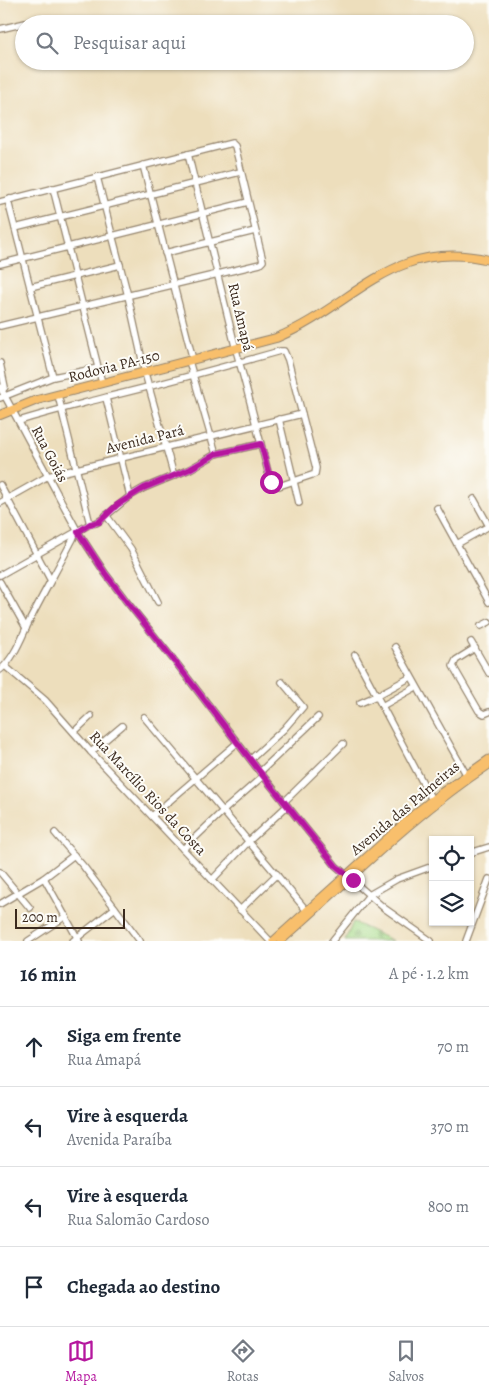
<!DOCTYPE html>
<html lang="pt">
<head>
<meta charset="utf-8">
<style>
	body { margin:0; font-family:Alegreya,serif; background:#f2f2f3; color:#1f2937 }
	.controls { position:absolute; right:15px; bottom:15px; display:grid; overflow:hidden; border-radius:0px; box-shadow:0 1px 4px #0004 }
	.controls button { width:45px; height:45px; display:grid; place-items:center; padding:0; border:0; border-bottom:1px solid #e0e1e3; background:#fff; color:#1f2937; font:25px sans-serif }
	.scale { position:absolute; left:15px; bottom:12px; width:110px; box-sizing:border-box; padding-left:5px; border:2px solid #3b2a1e; border-top:0; font-size:14px; line-height:18px; white-space:nowrap; color:#3b2a1e; -webkit-text-stroke:4px #fdfcf7; paint-order:stroke }
	.stop { position:absolute; width:15px; height:15px; margin:-11px; border:4px solid #b5179e; border-radius:50%; background:#fff }
	.stop.end { background:#b5179e; border-color:#fff; box-shadow:0 1px 5px #0008 }
	.list { margin:0; padding:0; list-style:none }
	h2 { display:flex; justify-content:space-between; align-items:center; height:65px; margin:0; padding:0 20px; font-size:21px }
	h2 small { font-size:16px; font-weight:400; color:#747a83 }
	.list li { display:grid; grid-template-columns:32px 1fr auto; gap:15px; align-items:center; box-sizing:border-box; height:80px; padding:0 20px; border-top:1px solid #e0e1e3 }
	.list b { display:block; font-size:19px; white-space:nowrap }
	.list p { margin:0; font-size:16px; white-space:nowrap; color:#747a83 }
	.list em { font-size:16px; font-style:normal; color:#747a83 }
	.icon { flex:none; width:28px; height:28px; fill:none; stroke:currentColor; stroke-width:2; stroke-linecap:round; stroke-linejoin:round }
	.map { position:relative; flex:none; width:489px; height:941px; overflow:hidden }
	.search { position:absolute; background:#fff; box-shadow:0 1px 4px #0004; left:15px; right:15px; top:15px; height:55px; display:flex; align-items:center; gap:12px; box-sizing:border-box; padding:0 18px; border-radius:28px; color:#747a83; font-size:19px }
	.sheet { height:385px; background:#fff }
	nav { display:flex; justify-content:space-around; align-items:center; box-sizing:border-box; height:70px; border-top:1px solid #e0e1e3; background:#fff; font-size:14px; color:#747a83 }
	nav a { display:grid; justify-items:center; gap:2px }
	nav .on { color:#b5179e }
	.map>svg:first-child { display:block }
	.cemetery { fill:url(#cemetery-stones); stroke:#718254 }
	.lines { fill:none; stroke-linecap:round; stroke-linejoin:round }
	.minor-casing { stroke:#94846d; stroke-width:8 }
	.major-casing { stroke:#94846d; stroke-width:9 }
	.highway-casing { stroke:#94846d; stroke-width:10 }
	.minor { stroke:#fff; stroke-width:5.5 }
	.major { stroke:#f8bf6c; stroke-width:7 }
	.highway { stroke:#f8bf6c; stroke-width:8 }
	.route { stroke:#b5179e; stroke-width:6 }
	.labels { text-anchor:middle; dominant-baseline:central; stroke-width:4; stroke-linejoin:round; paint-order:stroke }
	.street-label { font-size:15px; fill:#3b2a1e; stroke:#fdfcf7 }
</style>
</head>
<body>
<div class="map">
<svg width="489" height="941" viewBox="0 0 489 941">
	<defs>
		<pattern id="cemetery-stones" width="16" height="16" patternUnits="userSpaceOnUse" patternTransform="scale(1.25)"><rect width="16" height="16" fill="#a7db8b"/><path d="M2 7V4a2 2 0 0 1 4 0v3zM10 15v-3a2 2 0 0 1 4 0v3z" fill="#91bc78"/></pattern>
	</defs>
	<rect width="100%" height="100%" fill="#fdfcf7"/>
	<filter id="ink" filterUnits="userSpaceOnUse"><feTurbulence type="fractalNoise" baseFrequency=".02" numOctaves="2"/><feDisplacementMap in="SourceGraphic" scale="10" xChannelSelector="R" yChannelSelector="G"/><feConvolveMatrix kernelMatrix="1 2 1 2 8 2 1 2 1" color-interpolation-filters="sRGB"/></filter>
	<filter id="wash" filterUnits="userSpaceOnUse"><feTurbulence type="fractalNoise" baseFrequency=".0096" numOctaves="4" result="noise"/><feDisplacementMap in="SourceGraphic" scale="20" xChannelSelector="R" yChannelSelector="G"/><feGaussianBlur stdDeviation="1.12" result="paint"/><feColorMatrix in="noise" values="0 0 0 0 0 0 0 0 0 0 0 0 0 0 0 0 0 1.4 0 .05"/><feComposite in="paint" operator="in"/></filter>
	<g filter="url(#wash)">
		<rect width="100%" height="100%" fill="#eddebc"/>
		<!-- cemetery -->
		<path class="cemetery" d="M353,922l40,19h-48z"/>
	</g>
	<g filter="url(#ink)">
		<g class="lines">
			<!-- minor casing -->
			<g class="minor-casing">
				<g id="minor">
					<path d="M0,29l34,-8"/>
					<path d="M143,165l50,195"/>
					<path d="M97,177l31,119 17,77 29,103"/>
					<path d="M53,188l49,195"/>
					<path d="M10,199l-2,2 45,176"/>
					<path d="M0,202l232,-59 3,3 28,115 -3,3 -260,62"/>
					<path d="M15,228l225,-56"/>
					<path d="M165,253l90,-22"/>
					<path d="M0,264l248,-62"/>
					<path d="M30,287l90,-22"/>
					<path d="M189,361l27,93"/>
					<path d="M0,363l5,24 -3,4"/>
					<path d="M0,387l78,145 27,41 22,29 50,62 83,108 76,94 48,42 47,33"/>
					<path d="M58,395l32,129"/>
					<path d="M0,398l53,-21 45,-9"/>
					<path d="M106,398l24,98"/>
					<path d="M279,419l20,84"/>
					<path d="M19,421c29,-9 58,-16 88,-24 58,-14 116,-30 173,-46h4l4,9 28,108 -1,6 -36,12 -6,-2 -3,-4c-11,-44 -22,-87 -34,-130l-48,-196"/>
					<path d="M0,485l50,94"/>
					<path d="M0,503l48,-27 254,-62"/>
					<path d="M437,508l52,94"/>
					<path d="M106,515l25,34 27,53"/>
					<path d="M457,544l32,-18 -15,-27"/>
					<path d="M0,575l90,-51 6,-1 5,-3 29,-24 14,-8 46,-19 26,-15 45,-10"/>
					<path d="M0,582l26,46"/>
					<path d="M481,626l8,-4"/>
					<path d="M471,642l18,31"/>
					<path d="M395,647l71,127"/>
					<path d="M475,648l-19,12 -3,6 26,45 5,3 5,-2"/>
					<path d="M355,655l77,145"/>
					<path d="M5,666l40,34 46,52 179,189"/>
					<path d="M0,670c16,-13 23,-38 33,-56 13,-25 27,-50 40,-75l2,-5"/>
					<path d="M360,703l16,-7 35,-19"/>
					<path d="M382,706l34,-19"/>
					<path d="M144,717l163,194"/>
					<path d="M74,732l17,-16"/>
					<path d="M91,752l31,-26"/>
					<path d="M251,759l33,-30 19,-22 -21,-25"/>
					<path d="M260,772l58,-55"/>
					<path d="M284,802l59,-58"/>
					<path d="M152,816l85,-73"/>
					<path d="M55,833l29,34 56,74"/>
					<path d="M183,849l40,-38 40,-35"/>
					<path d="M470,853l19,-6"/>
					<path d="M0,872l30,36"/>
					<path d="M44,878l35,63"/>
					<path d="M212,880l37,-39 38,-35"/>
					<path d="M0,904l44,-26 30,-23"/>
					<path d="M240,910l37,-36"/>
					<path d="M28,941l38,-25"/>
					<path d="M73,941l42,-33"/>
					<path d="M332,941l37,-46 28,-16 36,-13"/>
					<path d="M466,941l23,-62"/>
				</g>
			</g>
			<!-- major casing -->
			<g class="major-casing">
				<g id="major">
					<path d="M273,941l141,-127 25,-20 50,-35"/>
					<path d="M281,941c68,-60 132,-126 208,-176"/>
				</g>
			</g>
			<!-- highway casing -->
			<g class="highway-casing">
				<path id="highway" d="M0,415l37,-15 239,-62c78,-32 117,-101 213,-78"/>
			</g>
			<!-- minor -->
			<use href="#minor" class="minor"/>
			<!-- major -->
			<use href="#major" class="major"/>
			<!-- highway -->
			<use href="#highway" class="highway"/>
		</g>
	</g>
	<g class="lines" filter="url(#ink)">
		<!-- route -->
		<path class="route" d="M271,482l-10,-38 -45,10 -26,15 -46,19 -27,17 -18,17 -9,2 -12,8 27,41 22,29 50,62 83,108 76,94 17,14"/>
	</g>
	<g class="labels">
		<!-- street labels -->
		<g class="street-label">
			<text transform="translate(241 317) rotate(77)">Rua Amapá</text>
			<text transform="translate(114 366) rotate(-14)">Rodovia PA-150</text>
			<text transform="translate(145 439) rotate(-14)">Avenida Pará</text>
			<text transform="translate(50 454) rotate(62)">Rua Goiás</text>
			<text transform="translate(148 793) rotate(47)">Rua Marcílio Rios da Costa</text>
			<text transform="translate(405 808) rotate(-40)">Avenida das Palmeiras</text>
		</g>
	</g>
</svg>
<div class="controls">
<button><svg class="icon" aria-label="locate" viewBox="0 0 24 24"><circle cx="12" cy="12" r="6"/><path d="M12 2v4M12 18v4M2 12h4M18 12h4"/></svg></button>
<button><svg class="icon" aria-label="layers" viewBox="0 0 24 24"><path d="M12 4l9 5-9 5-9-5zM3 14l9 5 9-5"/></svg></button>
</div>
<div class="scale">200 m</div>
<div class="stop" style="left:271px;top:482px"></div>
<div class="stop end" style="left:353px;top:880px"></div>
<div class="search"><svg class="icon" aria-label="search" viewBox="0 0 24 24"><circle cx="10" cy="10" r="6"/><path d="M15 15l6 6"/></svg>Pesquisar aqui</div>
</div>
<section class="sheet">
<h2>16 min<small>A pé · 1.2 km</small></h2>
<ul class="list">
<li><svg class="icon" aria-label="ahead" viewBox="0 0 24 24"><path d="M12 20V5M6 11l6-6 6 6"/></svg><div><b>Siga em frente</b><p>Rua Amapá</p></div><em>70 m</em></li>
<li><svg class="icon" aria-label="left" viewBox="0 0 24 24"><path d="M17 20v-9H6M10 6l-5 5 5 5"/></svg><div><b>Vire à esquerda</b><p>Avenida Paraíba</p></div><em>370 m</em></li>
<li><svg class="icon" aria-label="left" viewBox="0 0 24 24"><path d="M17 20v-9H6M10 6l-5 5 5 5"/></svg><div><b>Vire à esquerda</b><p>Rua Salomão Cardoso</p></div><em>800 m</em></li>
<li><svg class="icon" aria-label="arrive" viewBox="0 0 24 24"><path d="M6 21V4h12l-3 4 3 4H6"/></svg><div><b>Chegada ao destino</b></div></li>
</ul>
</section>
<nav>
<a class="on"><svg class="icon" aria-label="map" viewBox="0 0 24 24"><path d="M3 6l6-2 6 2 6-2v14l-6 2-6-2-6 2zM9 4v14M15 6v14"/></svg>Mapa</a>
<a><svg class="icon" aria-label="directions" viewBox="0 0 24 24"><path d="M12 3l9 9-9 9-9-9zM9 14v-3h6M13 9l2 2-2 2"/></svg>Rotas</a>
<a><svg class="icon" aria-label="saved" viewBox="0 0 24 24"><path d="M7 4h10v16l-5-4-5 4z"/></svg>Salvos</a>
</nav>
</body>
</html>
